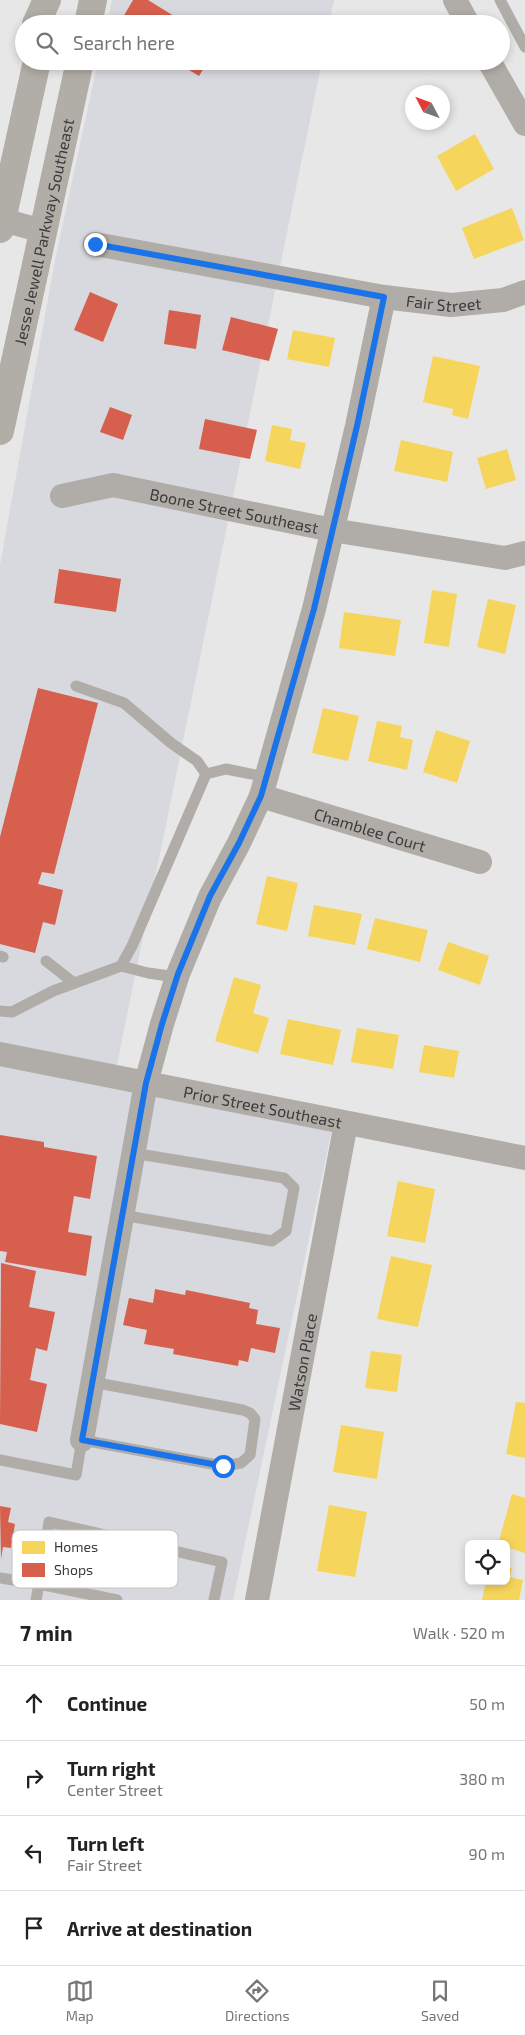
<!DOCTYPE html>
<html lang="en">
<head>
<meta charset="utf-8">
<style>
	body { margin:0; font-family:"Exo 2",sans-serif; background:#f6f6f6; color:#222 }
	.controls { position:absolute; right:15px; bottom:15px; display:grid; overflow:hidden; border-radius:8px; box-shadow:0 2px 8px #0003 }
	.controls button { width:45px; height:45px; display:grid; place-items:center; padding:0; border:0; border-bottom:1px solid #e0e0e0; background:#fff; color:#222; font:25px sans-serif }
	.compass { position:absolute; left:405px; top:85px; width:45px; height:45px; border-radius:50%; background:#fff; box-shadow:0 2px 8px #0003; rotate:311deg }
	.stop { position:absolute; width:15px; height:15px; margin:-11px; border:4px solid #1a73e8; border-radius:50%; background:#fff }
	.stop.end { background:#1a73e8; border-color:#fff; box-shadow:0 1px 5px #0008 }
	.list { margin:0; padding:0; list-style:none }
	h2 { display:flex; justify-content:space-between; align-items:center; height:65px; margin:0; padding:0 20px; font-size:21px }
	h2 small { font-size:16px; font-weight:400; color:#767676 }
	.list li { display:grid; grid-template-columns:32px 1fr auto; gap:15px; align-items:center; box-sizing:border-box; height:75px; padding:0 20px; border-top:1px solid #e0e0e0 }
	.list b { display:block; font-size:19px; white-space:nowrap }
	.list p { margin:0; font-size:16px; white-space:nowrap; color:#767676 }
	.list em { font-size:16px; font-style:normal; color:#767676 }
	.icon { flex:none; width:28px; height:28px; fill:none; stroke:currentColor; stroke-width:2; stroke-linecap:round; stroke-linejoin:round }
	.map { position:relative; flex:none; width:525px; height:1600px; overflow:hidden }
	.search { position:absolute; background:#fff; box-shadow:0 2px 8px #0003; left:15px; right:15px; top:15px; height:55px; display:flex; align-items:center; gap:12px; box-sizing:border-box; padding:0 18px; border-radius:28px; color:#767676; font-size:19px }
	.sheet { height:365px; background:#fff }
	nav { display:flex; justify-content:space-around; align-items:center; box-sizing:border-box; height:70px; border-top:1px solid #e0e0e0; background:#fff; font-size:14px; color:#767676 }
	nav a { display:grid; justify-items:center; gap:2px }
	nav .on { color:#777779 }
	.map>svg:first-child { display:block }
	.built { fill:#d8d8df }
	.homes { fill:#f6d55c }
	.shops { fill:#d6604d }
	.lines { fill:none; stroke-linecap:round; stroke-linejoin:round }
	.lane { stroke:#b0aca7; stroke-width:11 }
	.street { stroke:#b0aca7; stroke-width:24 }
	.primary { stroke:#b1ada7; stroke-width:28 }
	.route { stroke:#1a73e8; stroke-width:6 }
	.labels { text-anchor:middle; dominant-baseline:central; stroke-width:5; stroke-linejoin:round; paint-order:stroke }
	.street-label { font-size:16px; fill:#3b3b3d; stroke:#fff }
	.key { fill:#fff; stroke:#c4c4c5; stroke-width:1 }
	.key-label { font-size:14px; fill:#3b3b3d }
</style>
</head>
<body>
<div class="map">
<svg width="525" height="1600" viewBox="0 0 525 1600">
	<rect width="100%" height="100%" fill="#e7e7e8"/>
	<!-- built -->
	<g class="built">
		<path d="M112,0h222l-5,24h-222z"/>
		<path d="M98,61h224l-207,1013 220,41 -102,485h-233v-1035l55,-305z"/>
	</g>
	<!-- homes -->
	<g class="homes">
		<path d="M475,134l19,35 -38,22 -19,-35z"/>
		<path d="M512,208l12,32 -50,19 -12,-31z"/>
		<path d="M293,330l42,8 -6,29 -42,-8z"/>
		<path d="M433,356l47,10 -12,53 -16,-4 1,-6 -30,-7z"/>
		<path d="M272,425l20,4 -2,11 16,3 -6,26 -35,-8z"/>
		<path d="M401,440l52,12 -6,30 -53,-11z"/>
		<path d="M507,449l9,31 -30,9 -9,-31z"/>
		<path d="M432,590l25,4 -8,53 -25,-4z"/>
		<path d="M488,599l28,6 -11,49 -28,-7z"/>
		<path d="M344,612l57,8 -6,36 -56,-8z"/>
		<path d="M323,708l36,8 -11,45 -36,-8z"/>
		<path d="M377,721l25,5 -2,11 13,3 -6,30 -39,-9z"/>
		<path d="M436,730l34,11 -13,42 -34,-11z"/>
		<path d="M267,876l31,7 -11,48 -31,-7z"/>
		<path d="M314,905l48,9 -7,31 -47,-9z"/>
		<path d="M375,918l53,12 -8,32 -53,-13z"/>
		<path d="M448,942l41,14 -9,29 -42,-15z"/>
		<path d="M234,977l27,8 -8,28 16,5 -11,35 -43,-12z"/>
		<path d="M288,1019l53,11 -8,35 -53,-11z"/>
		<path d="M357,1028l42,7 -6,34 -42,-7z"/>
		<path d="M424,1045l35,6 -5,27 -35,-6z"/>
		<path d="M398,1181l37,8 -10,54 -38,-7z"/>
		<path d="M391,1256l41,9 -14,62 -41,-8z"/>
		<path d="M371,1351l31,4 -5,37 -32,-4z"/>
		<path d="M516,1402l9,1v55l-19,-4z"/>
		<path d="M341,1425l43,7 -7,47 -44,-7z"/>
		<path d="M512,1494l13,4v55l-19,-6v-3h-8z"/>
		<path d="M329,1505l38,7 -12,65 -38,-6z"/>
		<path d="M506,1567l6,1 -2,9 13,3 -4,20h-37l4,-19h20z"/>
	</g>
	<!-- shops -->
	<g class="shops">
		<path d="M133,0h15l39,24h-68z"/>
		<path d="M174,61h34l-9,15z"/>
		<path d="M90,292l28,12 -15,38 -29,-12z"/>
		<path d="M169,310l32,5 -5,34 -32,-5z"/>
		<path d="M231,317l47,12 -9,32 -47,-11z"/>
		<path d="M110,407l22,8 -9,25 -23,-8z"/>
		<path d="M205,419l52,11 -7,29 -51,-10z"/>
		<path d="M59,569l62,10 -5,33 -62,-9z"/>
		<path d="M38,688l60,15 -44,171 -12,-2 -4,12 25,6 -8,35 -12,-3 -8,31 -35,-9v-107z"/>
		<path d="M0,1135l44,7v5l53,9 -7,43 -16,-3 -6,36 24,4 -6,40 -81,-14 2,-10 -7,-1z"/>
		<path d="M1,1263l35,8 -7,36 26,5 -8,39 -11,-3 -6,32 17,4 -10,48 -37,-8z"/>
		<path d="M155,1289l30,6 1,-5 64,13 -1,5 9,2 -2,14 24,4 -5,25 -24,-5 -3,14 -9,-2 -1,6 -65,-12 1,-5 -30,-5 3,-14 -24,-5 6,-27 24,5z"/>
		<path d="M0,1506l11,2 -3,14 7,2 -4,24 -8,-1 -2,12z"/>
	</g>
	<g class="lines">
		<!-- lane -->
		<g class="lane">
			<path d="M500,0l25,47"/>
			<path d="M76,686l48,17 47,40 26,18 9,13"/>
			<path d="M0,956l3,1"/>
			<path d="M46,961l28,22"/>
			<path d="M177,977l-29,-4 -27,-7 11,-20 74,-172 20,-5 40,8"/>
			<path d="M0,1011l12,1 41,-21 68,-25"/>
			<path d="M122,1215l150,26 14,-10 8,-43 -10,-10 -151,-25"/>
			<path d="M0,1460l76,15 6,-35 141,26 18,-3 9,-8 5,-36 -5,-6 -7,-3 -151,-28"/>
			<path d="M0,1578l39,6 -3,16"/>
			<path d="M117,1600l-78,-16 10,-62 173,40 -8,38"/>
		</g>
		<!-- street -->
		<g class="street">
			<path d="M455,0l13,24"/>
			<path d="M489,61l36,63"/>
			<path d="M0,219l42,12"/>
			<path id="s1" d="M95,244l289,53 67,8 52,-5 22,-8"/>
			<path id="s2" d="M62,496l51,-11 219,45 173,28 20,-5"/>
			<path id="s3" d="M261,796l219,66"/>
			<path id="s4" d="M0,1054l525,104"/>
			<path d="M82,1440l64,-357 16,-59 16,-50 32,-77 29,-54 22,-47 53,-187 43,-183 27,-129"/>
			<path id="s5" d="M257,1600l89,-477"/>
		</g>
		<!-- primary -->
		<g class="primary">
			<path d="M36,24l11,-24"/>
			<path d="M88,24l5,-24"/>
			<path d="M0,229l37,-168"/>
			<path id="s6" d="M0,431l80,-370"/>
		</g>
	</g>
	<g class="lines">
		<!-- route -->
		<path class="route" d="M95,244l289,53 -27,129 -43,183 -53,187 -22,47 -29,53 -32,78 -16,50 -16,59 -64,357 141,26"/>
	</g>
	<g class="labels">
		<!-- street labels -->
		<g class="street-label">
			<text stroke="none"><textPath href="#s6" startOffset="204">Jesse Jewell Parkway Southeast</textPath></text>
			<text stroke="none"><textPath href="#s1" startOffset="354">Fair Street</textPath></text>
			<text stroke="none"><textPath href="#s2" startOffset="176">Boone Street Southeast</textPath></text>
			<text stroke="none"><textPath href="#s3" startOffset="114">Chamblee Court</textPath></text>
			<text stroke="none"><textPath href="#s4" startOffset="268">Prior Street Southeast</textPath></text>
			<text stroke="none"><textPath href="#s5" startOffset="242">Watson Place</textPath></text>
		</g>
	</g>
	<!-- legend -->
	<rect x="12" y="1530" width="166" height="58" rx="8" class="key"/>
	<rect x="22" y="1541" width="23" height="13" fill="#f6d55c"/>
	<rect x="22" y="1563" width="23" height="14" fill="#d6604d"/>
	<g class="key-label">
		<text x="54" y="1552">Homes</text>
		<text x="54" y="1575">Shops</text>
	</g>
</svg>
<div class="controls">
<button><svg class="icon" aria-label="locate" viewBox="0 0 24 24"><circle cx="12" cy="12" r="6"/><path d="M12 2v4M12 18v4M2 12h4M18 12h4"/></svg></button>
</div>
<svg class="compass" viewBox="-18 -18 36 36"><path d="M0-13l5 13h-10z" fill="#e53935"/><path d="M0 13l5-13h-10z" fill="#767676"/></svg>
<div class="stop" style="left:223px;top:1466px"></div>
<div class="stop end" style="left:95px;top:244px"></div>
<div class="search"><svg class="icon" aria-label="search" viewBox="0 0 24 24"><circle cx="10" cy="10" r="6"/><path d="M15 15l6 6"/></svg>Search here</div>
</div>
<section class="sheet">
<h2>7 min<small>Walk · 520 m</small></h2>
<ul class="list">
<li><svg class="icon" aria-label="ahead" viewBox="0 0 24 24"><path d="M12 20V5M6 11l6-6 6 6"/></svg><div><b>Continue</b></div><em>50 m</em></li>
<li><svg class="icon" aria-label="right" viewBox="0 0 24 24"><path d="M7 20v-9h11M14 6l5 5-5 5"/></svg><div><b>Turn right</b><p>Center Street</p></div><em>380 m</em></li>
<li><svg class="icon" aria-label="left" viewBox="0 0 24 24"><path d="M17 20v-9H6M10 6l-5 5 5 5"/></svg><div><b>Turn left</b><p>Fair Street</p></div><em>90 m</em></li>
<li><svg class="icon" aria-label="arrive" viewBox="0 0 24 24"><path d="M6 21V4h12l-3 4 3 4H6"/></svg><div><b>Arrive at destination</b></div></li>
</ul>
</section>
<nav>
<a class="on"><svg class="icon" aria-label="map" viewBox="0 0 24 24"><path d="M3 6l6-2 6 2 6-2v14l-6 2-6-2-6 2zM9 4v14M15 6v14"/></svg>Map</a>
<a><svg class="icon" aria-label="directions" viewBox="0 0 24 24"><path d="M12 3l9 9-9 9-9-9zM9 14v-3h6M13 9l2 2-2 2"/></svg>Directions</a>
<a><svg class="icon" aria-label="saved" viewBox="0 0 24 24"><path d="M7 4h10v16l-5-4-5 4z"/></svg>Saved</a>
</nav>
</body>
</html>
